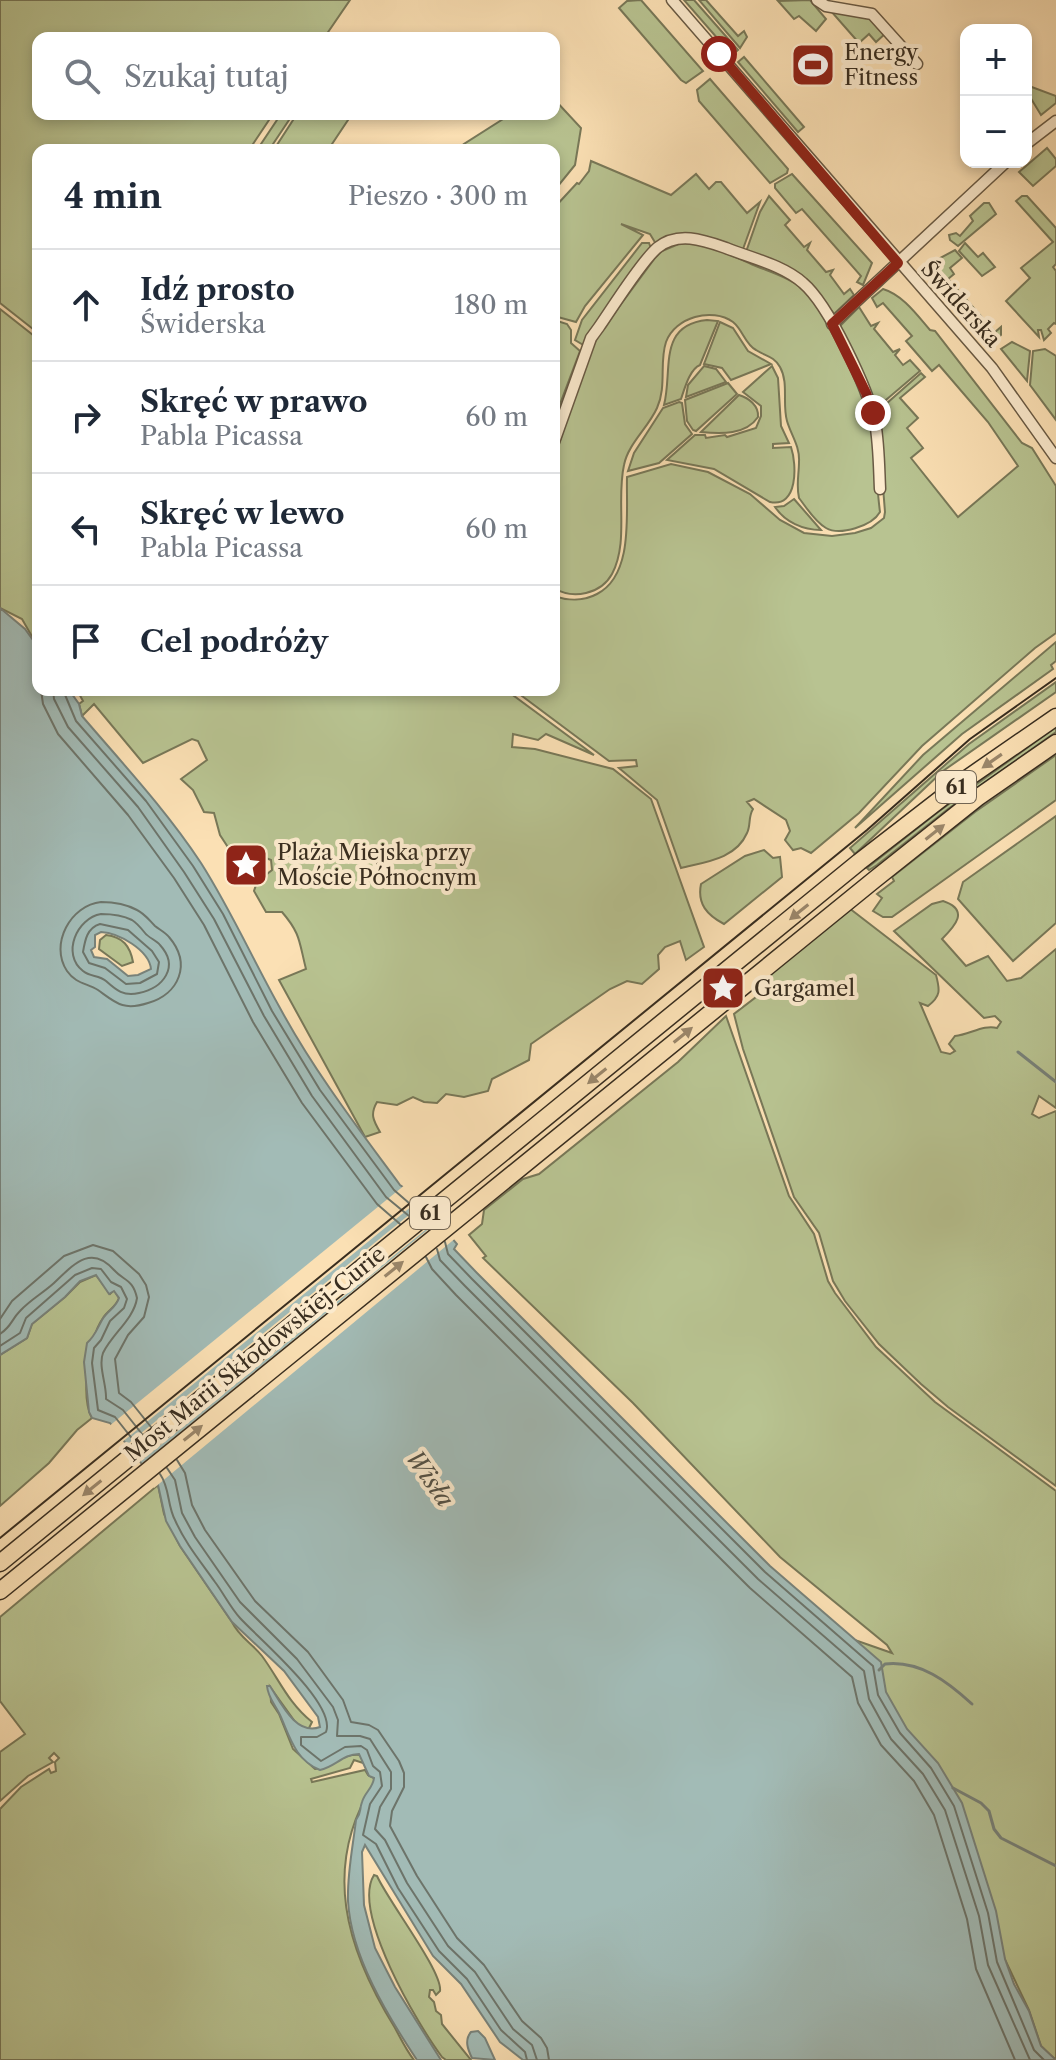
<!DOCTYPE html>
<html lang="pl">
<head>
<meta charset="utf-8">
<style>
	body { margin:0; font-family:"Libre Caslon Text",serif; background:#f6f6f7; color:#1f2937 }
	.controls { position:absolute; right:24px; top:24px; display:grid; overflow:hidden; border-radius:16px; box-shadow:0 4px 12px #0003 }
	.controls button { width:72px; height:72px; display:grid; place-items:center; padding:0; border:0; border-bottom:2px solid #e0e1e3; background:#fff; color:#1f2937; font:40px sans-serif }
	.stop { position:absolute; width:24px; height:24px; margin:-18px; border:6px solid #8f2418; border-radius:50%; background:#fff }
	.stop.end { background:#8f2418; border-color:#fff; box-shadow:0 2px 8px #0008 }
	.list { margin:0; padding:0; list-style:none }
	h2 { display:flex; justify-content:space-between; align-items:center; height:104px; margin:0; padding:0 32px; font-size:34px }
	h2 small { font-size:26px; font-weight:400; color:#747a83 }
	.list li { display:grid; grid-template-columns:52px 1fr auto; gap:24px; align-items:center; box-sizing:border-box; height:112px; padding:0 32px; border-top:2px solid #e0e1e3 }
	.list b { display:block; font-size:30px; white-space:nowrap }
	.list p { margin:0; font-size:26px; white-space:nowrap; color:#747a83 }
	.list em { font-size:26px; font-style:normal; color:#747a83 }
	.icon { flex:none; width:44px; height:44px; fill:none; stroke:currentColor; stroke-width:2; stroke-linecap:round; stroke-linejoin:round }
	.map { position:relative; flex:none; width:1056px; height:2060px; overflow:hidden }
	.search { position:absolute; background:#fff; box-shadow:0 4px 12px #0003; left:32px; top:32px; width:528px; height:88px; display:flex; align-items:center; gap:20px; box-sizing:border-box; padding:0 28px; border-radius:16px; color:#747a83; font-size:30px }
	.panel { position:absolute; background:#fff; box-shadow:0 4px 12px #0003; left:32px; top:144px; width:528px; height:552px; border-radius:16px }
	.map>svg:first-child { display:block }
	.green { fill:#b8c391; stroke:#787858; stroke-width:2 }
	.water { fill:#a2bbb6; stroke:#78827a; stroke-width:2; fill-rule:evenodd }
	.pier { fill:#fbe0b4 }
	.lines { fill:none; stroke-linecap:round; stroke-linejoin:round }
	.shore { stroke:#6d746a; stroke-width:2 }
	.stream { stroke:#78827a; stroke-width:3 }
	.minor-casing { stroke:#695a44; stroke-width:13 }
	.primary-casing { stroke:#382d1f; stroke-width:19 }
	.minor { stroke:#fcebce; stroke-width:10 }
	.primary { stroke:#fbe0b4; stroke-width:16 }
	.tram { stroke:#382d1f; stroke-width:2 }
	.oneway { fill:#9a866a }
	.route { stroke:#8f2418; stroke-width:10 }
	.labels { text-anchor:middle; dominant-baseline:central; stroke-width:8; stroke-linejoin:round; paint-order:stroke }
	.shield { fill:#fcebce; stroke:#736654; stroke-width:2 }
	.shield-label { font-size:20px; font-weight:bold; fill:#382d1f }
	.poi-label { font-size:22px; fill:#382d1f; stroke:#fcebce; text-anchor:start }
	.street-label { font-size:22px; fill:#382d1f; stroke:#fcebce }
	.water-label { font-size:24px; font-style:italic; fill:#525045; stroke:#fcebce }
</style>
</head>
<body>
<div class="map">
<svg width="1056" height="2060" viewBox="0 0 1056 2060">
	<rect width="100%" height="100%" fill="#fbe0b4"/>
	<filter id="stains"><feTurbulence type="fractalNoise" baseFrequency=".0025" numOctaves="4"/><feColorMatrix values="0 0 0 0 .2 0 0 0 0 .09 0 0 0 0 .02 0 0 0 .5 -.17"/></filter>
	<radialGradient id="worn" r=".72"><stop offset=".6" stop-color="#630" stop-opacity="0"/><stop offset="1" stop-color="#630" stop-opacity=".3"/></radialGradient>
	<!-- green -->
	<g class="green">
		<path d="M0,0h350l-26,38h-286v76h235l-24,36h-211v183l-38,-30z"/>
		<path d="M641,0l62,71 -17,12 -5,-3 -62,-72 8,-7z"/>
		<path d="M684,0h10l44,50 -6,5z"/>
		<path d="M699,0h7l32,36 6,-5 3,6 -7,11z"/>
		<path d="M810,0l16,19 -10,12 -17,-15 -5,3 -16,-18z"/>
		<path d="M830,10l42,7 14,16 -10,9 -7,-8 -10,9z"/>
		<path d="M744,57l60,70 -6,5 -60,-70z"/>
		<path d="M710,79l78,90 -1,4 -17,10 -71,-82 -2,-11z"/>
		<path d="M1029,86l27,10v7l-15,12 -14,-23z"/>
		<path d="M554,99l27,29 -6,37 -21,26v-41h-84l-6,-6 47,-30h43z"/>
		<path d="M281,114h12l-24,36h-12z"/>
		<path d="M297,114h55l-24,36h-50l-3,-2z"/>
		<path d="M1047,148l9,11v7l-23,20 -14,-14z"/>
		<path d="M591,161l80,34 25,-21 13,15 7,-7h5l26,31 13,-11 -17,47 -2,2c-40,-16 -42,-22 -85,-7l-6,-10 -29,-10 22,11 -58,71 -9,16 -22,-6v-108l23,-25 2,1 10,-13z"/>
		<path d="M792,174l80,89 -9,22 -6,-3 4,-6 -59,-67 -6,4 -21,-25v-4z"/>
		<path d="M769,196l21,24 -5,5 19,22 6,-4 -3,7 19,22 7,-2 -3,5 14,19 6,-5 4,6 -20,19 -23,-28 -65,-34 14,-40z"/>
		<path d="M1022,196h5l29,32v36l-3,3 3,4v53l-2,-1 -6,6 3,4 -7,7 -3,-10h-3l1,7 -33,-36 24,-23 -9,-10 32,-26 -37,-41z"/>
		<path d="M984,203h5l7,11 -38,32 -8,-6 -1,-5 7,-2 4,3 13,-15 -3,-5z"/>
		<path d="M642,243h7l3,8 -67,95 -10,-6 7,-20z"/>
		<path d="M681,243c25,0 48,11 70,21 16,7 36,12 49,23 22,18 67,107 71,134 5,30 5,61 9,91 -8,14 -40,24 -54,16 -11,-6 -20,-21 -27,-30 -3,-13 0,-24 0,-36 1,-16 -8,-27 -12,-41 -5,-17 2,-38 -7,-54 -6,-11 -15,-11 -24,-17 -11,-6 -13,-20 -23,-28 -21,-15 -58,-5 -67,20 -7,21 1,44 -9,66 -9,20 -29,36 -33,57 -8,35 5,77 -12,109 -11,20 -39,26 -58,14v-130l36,-106 9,-18 56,-76 7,-7z"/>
		<path d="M965,243l13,14 5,-4 12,14 -13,9 -23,-25z"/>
		<path d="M955,250l7,8 -12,10 4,6 -6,5 47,53 6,-5v8l-6,7 -65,-74 1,-5z"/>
		<path d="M883,289c20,6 34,26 47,41l5,1 87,112 10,5 24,38v147l-21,15 -113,98 -63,67 -48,40 -10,-5 -8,2 -8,-10 5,-9 -4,-11 -32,-21 -7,3 6,7c-5,8 -2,16 -6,24 -11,26 -42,29 -66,35l-24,-68 -38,-32 18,-2 -1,-6 -27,1 -95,-71h40v-94c14,5 30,5 43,-2 37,-19 29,-81 30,-117l44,-13 37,8 42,22 30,26 24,13 28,3 23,-3 16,-5 13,-10 1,-6 -8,-100 44,-39 4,4 -25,21 18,20 -11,10 16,20 -12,10 47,59 60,-51 -30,-44 -49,-57 -7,6 -26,-30 6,-5 -29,-33 -6,4 -5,-9z"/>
		<path d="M859,307l12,19 7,-3 -4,6 19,23 7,-3 -5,6 8,10 7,-5 10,11 -40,34h-4l-37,-78z"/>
		<path d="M0,309l38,30v308l-16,-28 -22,-11z"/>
		<path d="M554,320l13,4 4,6v13l9,8 -26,69z"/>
		<path d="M707,320l11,1 -18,44c-10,4 -15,22 -19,34l-17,6c9,-34 -7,-80 43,-85z"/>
		<path d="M720,322l13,6 15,23 23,13 -40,16 -9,-12 -18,-4z"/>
		<path d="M1012,342l18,9 -3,30 -26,-32z"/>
		<path d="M1045,349l11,7v64l-26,-35 3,-34z"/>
		<path d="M704,366l12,3 10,13 -40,15 2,-12z"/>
		<path d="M772,366l6,12 3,48 8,17 -16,1v4l18,-1c6,18 7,61 -21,55l-56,-33 -47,-9 28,-25h10l1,3 19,-3 2,2 29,-9 5,-12v-10l-18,-14z"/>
		<path d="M728,383l9,11 -41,37 -3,-1 -6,-9 -2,-21z"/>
		<path d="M739,395c10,3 20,11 19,22 -12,18 -37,17 -57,15z"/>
		<path d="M679,402l3,1 3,21 7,10 -33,29 -31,8 6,-18 29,-45z"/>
		<path d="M794,499l27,31c-18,0 -36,-8 -46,-23l9,-1z"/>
		<path d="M1056,642v19l-5,4 2,4 -91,65 -107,94 68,-73z"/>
		<path d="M1056,682v10l-113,79 -88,83 -5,-6 119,-104z"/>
		<path d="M77,690h429l88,65 -48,-21 -8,6 -25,-6 -1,13 23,2 78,20 38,30 53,148 -18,13 -6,-19 -15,6 -7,8 1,14 -17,15 -15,-3 -17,8 -79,55 -2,16 -37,19 -4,12 -24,6 -18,-3 -9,9 -13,-1 -11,-5 -16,8 -20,-3c-7,12 -4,18 3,30l-15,5 -86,-157 27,-11c-7,-27 -5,-35 -24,-57h-16l-12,-21 3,-9 15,-12 -1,-10 -5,-2 -29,3 -17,-26 -6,-22 -10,-1 -11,-22 -12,-11 26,-19 -9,-19 -6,-2 -49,24 -49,-59 -12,12 -3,-12 4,-3z"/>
		<path d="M1056,727v5l-108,77 -71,56 -8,5 -2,-2 71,-56z"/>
		<path d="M1056,755v45l-164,117h-9l-10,-6 9,-13 -5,-4 17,-13 -2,-4 83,-65z"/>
		<path d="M1056,816v107l-43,38 -55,-62 5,-17z"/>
		<path d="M764,850l9,8 7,-1 2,20 -58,47c-17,-9 -27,-20 -23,-40l44,-28z"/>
		<path d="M943,901c27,9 12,25 -1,38l24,27 22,-10 19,25 14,-3 35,-29v159l-17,-12 -7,18 7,4 17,-7v375l-108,-79 -27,-23 -42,-40 -34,-43 -12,-20 -14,-48 -25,-36 -51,-148 -9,-35 22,-17 -2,-9 95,-80 87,67c4,15 5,21 -8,31l-8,-3 21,49 9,2 5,-3 -6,-7 6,-8c14,-1 29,-12 42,-8l4,-6 -6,-6 -11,2 -90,-87 38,-27z"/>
		<path d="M106,935c17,2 24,11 27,27l-11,4 -23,-17 1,-9z"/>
		<path d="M726,1016l63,180 25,38 14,47 7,12 41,54 59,55 121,89v569l-15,-14 -12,-36 -177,-371 40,14 -5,-8 -107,-88 -147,-154 -150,-145 3,-2 -17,-21 13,-11 2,-14 39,-31 16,-5 139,-112z"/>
		<path d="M96,1275l14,19 4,-4 5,8c-3,9 -11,12 -16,20 -14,20 -23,79 -11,100l-15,12 -28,33 -49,43v-151l27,-17 5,-14 33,-27 15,-15z"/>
		<path d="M158,1485l6,29 16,32 52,76c7,15 20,21 30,34 17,23 26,47 50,66l-4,8 -12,-7 -26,-36 1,15 8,12 14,35 22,20c18,-1 28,-17 46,-14l2,8 -9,-3 -4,8 -39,11 1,3 53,-12 3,5 6,3v5c-53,84 -28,166 21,245 6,11 11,22 19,32h-414v-251l21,-22 28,-18 2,4 5,-2 -1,-9 4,-4 -5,-5 -5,5 4,4 -25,14 -28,25v-49l25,-18 -25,-33v-84z"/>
		<path d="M374,1875l3,1c11,25 66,96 63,115l-4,4 -3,-5h-3l-1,7 5,5 2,9 5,4 1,9 29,36h-25l-4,-3c-24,-32 -91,-145 -68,-182z"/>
	</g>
	<!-- water -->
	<g class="water">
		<path d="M0,608l25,21 13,18v43h31l10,14 3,12c41,48 84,94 119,147 30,47 52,97 79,145 34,63 78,120 120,177l16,11 41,48 -3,5 23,24 293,293 111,96 5,30 21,37 31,34 24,40 34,108 9,48 9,25 15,27 12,35 15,14h-533l-23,-18 -39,-58 -28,-28 -68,-111 -3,7 2,53 11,43 20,39 46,73h-24c-30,-45 -66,-104 -69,-159 -1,-27 5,-55 8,-81 6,-8 3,-10 6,-18 3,-10 11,-14 12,-24l-5,-2 -10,-22c-16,0 -24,13 -39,16 -25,-10 -30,-33 -40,-55 -5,-11 -12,-17 -13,-29h3c11,17 26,50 50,41l-2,-10 -34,-46 -52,-49 -52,-76 -14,-25 -8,-36 -48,-62 -18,-5 -3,-6 -5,-50 3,-19c8,-7 10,-14 15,-23 5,-9 14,-12 17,-22l-5,-7 -5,3 -13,-19 -16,6 -15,16 -33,27 -5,14 -27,17zM101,932c18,1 48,18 50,37l-13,6 -10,1 -21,-17 -13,-2 -3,-7 4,-3v-12z"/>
		<path d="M478,2031l7,7 10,22 -23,-2c-4,-8 -8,-18 -1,-26z"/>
	</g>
	<!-- pier -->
	<g class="pier">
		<path d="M406,1184l17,13 -302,246 -13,-16z"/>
		<path d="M426,1201l14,17 -303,246 -13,-17z"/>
		<path d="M441,1219l16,18 -303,251 -15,-22z"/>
	</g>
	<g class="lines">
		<!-- shore -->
		<g class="shore">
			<path d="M41,690l2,14 15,30 70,81 46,63 30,47 49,97 49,81 75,101 23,20"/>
			<path d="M53,690l1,9 14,28 70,80 46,65 30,47 50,97 48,80 74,101 23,19"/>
			<path d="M63,690l13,31 70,80 47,65 30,48 49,97 48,79 74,100 23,20"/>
			<path d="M101,902c13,0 25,2 36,8 8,4 12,10 18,16 5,4 10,6 14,11 23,27 10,57 -21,66 -25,8 -32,0 -50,-13 -11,-7 -22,-6 -31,-19 -18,-27 4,-66 34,-69z"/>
			<path d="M101,914c11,0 21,1 31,6 5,3 9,8 13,13 4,5 11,7 15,12 20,22 3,43 -21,48 -15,4 -23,-3 -33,-12 -7,-6 -16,-4 -23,-10 -22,-17 -6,-53 18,-57z"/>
			<path d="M100,924l28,6 24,21 7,11 -2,12 -17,9 -14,1 -21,-16 -16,-5 -6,-11c2,-12 4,-24 17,-28z"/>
			<path d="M445,1242l3,12 24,25 293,293 108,94 5,29 22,38 31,35 23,38 34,107 9,49 37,88 10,10"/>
			<path d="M437,1249l3,11 25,26 293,293 106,92 5,28 22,40 32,35 22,36 34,106 9,49 42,95"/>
			<path d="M426,1257l6,12 24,26 294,293 102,89 6,26 23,42 33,36 20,34 33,104 9,50 39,91"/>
			<path d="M0,1319l12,-18 52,-45 29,-11 20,6 26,23 7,11 3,12 -5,20 -16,18 -13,24 4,34 12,9 20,25"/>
			<path d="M0,1334c12,-8 11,-14 20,-23 10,-11 23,-18 34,-28 20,-19 37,-39 60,-13 10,11 19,9 23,28 -3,21 -25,36 -34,55 -5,13 4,33 3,46l17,11 19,24"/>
			<path d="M0,1346l20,-13 6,-15 49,-43 17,-7 9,1 10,13 10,5 6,12 -3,9 -14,13 -9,19 -7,8 -2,15 6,47 17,7 19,24"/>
			<path d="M177,1460l8,13 7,32 13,25 50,71 53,51 35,48 8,22 18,3 9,5 21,31 5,12v14l-12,24 -2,15 27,50 40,62 27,27 38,56 19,17 6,10 2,12"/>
			<path d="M167,1468l8,12 7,33 13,24 45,65 57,57 36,48 5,13 -1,16h23l10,3 21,33v17l-11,18 -5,22 10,11 22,43 41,63 27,26 38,57 19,16 5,15"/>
			<path d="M160,1474c10,14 7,31 15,46 10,23 26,42 40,62 9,12 15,25 25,36 18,20 97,86 86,114l-9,5h-16v8l20,16 24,-14 16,-1 6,4 6,16 7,6 2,14 -12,18 -7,31 13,9 22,44 41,63 28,28 34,51 24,22 2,8"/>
		</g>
		<!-- stream -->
		<g class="stream">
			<path d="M1018,1052l38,30"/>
			<path d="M879,1670l6,-6c35,-4 63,18 87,40"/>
			<path d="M953,1788l28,15 8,8 5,18 7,9 55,28"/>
		</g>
		<!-- minor casing -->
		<g class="minor-casing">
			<g id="minor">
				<path d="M672,0l320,368 64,90"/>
				<path d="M817,0l9,6 46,8 45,50"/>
				<path d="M1026,144l30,-23"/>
				<path d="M832,324l174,-162"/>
				<path d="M554,442l37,-104 8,-11c14,-20 41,-64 58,-79 21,-17 46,-8 69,0 25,10 57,17 77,35 26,22 65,106 72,139 4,22 4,45 5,67"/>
			</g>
		</g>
		<!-- primary casing -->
		<g class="primary-casing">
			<g id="primary">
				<path d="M0,1563l859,-701 106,-82 91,-63"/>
				<path d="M0,1591l874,-711 103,-82 79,-55"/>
			</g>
		</g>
		<!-- minor -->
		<use href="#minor" class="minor"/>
		<!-- primary -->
		<use href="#primary" class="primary"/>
		<!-- tram -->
		<path class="tram" d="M0,1538l867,-708 103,-91 86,-61"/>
	</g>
	<!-- one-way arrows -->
	<defs><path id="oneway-solid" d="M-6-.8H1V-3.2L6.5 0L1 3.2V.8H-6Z" transform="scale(2)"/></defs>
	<g class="oneway">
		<use href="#oneway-solid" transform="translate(992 761) rotate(145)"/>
		<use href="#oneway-solid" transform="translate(935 832) rotate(-38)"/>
		<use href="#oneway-solid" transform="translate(799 912) rotate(141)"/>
		<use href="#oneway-solid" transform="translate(683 1035) rotate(-39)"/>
		<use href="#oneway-solid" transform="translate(597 1076) rotate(141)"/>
		<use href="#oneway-solid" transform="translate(394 1269) rotate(-39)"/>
		<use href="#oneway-solid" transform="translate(193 1433) rotate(-39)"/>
		<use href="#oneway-solid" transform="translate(92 1488) rotate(141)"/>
	</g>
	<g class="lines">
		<!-- route -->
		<path class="route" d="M719,54l179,209 -66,61 34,69 7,20"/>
	</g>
	<!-- icons -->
	<defs>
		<g id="stadium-square" transform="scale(2.3)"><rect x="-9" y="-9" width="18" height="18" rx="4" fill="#8f2418" stroke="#fcebce"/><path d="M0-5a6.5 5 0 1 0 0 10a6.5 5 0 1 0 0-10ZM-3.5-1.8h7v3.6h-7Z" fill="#fff"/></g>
		<g id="sight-square" transform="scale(2.3)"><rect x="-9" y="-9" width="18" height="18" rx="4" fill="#8f2418" stroke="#fcebce"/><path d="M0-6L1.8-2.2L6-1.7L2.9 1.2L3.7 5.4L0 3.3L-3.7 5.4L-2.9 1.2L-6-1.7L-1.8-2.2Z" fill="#fff"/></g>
	</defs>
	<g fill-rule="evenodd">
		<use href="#stadium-square" x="813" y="65"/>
		<use href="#sight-square" x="246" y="865"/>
		<use href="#sight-square" x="723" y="988"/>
	</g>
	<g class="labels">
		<!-- shield labels -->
		<g class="shield">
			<rect x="936" y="771" width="40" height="32" rx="6"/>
			<rect x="410" y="1197" width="40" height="32" rx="6"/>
		</g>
		<g class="shield-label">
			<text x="956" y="787">61</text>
			<text x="430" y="1213">61</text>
		</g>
		<!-- poi labels -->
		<g class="poi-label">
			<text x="844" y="52">Energy<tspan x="844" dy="25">Fitness</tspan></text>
			<text x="277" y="852">Plaża Miejska przy<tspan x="277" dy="25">Moście Północnym</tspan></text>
			<text x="754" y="988">Gargamel</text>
		</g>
		<!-- street labels -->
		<g class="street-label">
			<text transform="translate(961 304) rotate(48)">Świderska</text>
			<text transform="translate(255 1354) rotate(-39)">Most Marii Skłodowskiej-Curie</text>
		</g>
		<!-- water labels -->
		<g class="water-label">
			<text transform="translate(430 1478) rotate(55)">Wisła</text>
		</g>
	</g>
	<rect width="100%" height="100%" filter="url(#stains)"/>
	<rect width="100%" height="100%" fill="url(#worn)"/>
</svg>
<div class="controls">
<button>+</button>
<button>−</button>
</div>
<div class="stop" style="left:719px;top:54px"></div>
<div class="stop end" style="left:873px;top:413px"></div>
<div class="search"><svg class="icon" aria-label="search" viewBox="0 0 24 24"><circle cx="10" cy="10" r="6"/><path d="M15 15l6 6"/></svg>Szukaj tutaj</div>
<section class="panel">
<h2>4 min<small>Pieszo · 300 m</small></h2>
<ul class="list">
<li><svg class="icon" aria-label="ahead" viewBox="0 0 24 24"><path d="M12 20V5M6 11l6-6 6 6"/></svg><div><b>Idź prosto</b><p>Świderska</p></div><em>180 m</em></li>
<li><svg class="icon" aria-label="right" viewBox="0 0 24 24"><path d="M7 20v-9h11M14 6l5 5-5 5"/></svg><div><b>Skręć w prawo</b><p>Pabla Picassa</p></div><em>60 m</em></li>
<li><svg class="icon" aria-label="left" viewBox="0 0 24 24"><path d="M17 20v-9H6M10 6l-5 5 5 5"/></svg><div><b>Skręć w lewo</b><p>Pabla Picassa</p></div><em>60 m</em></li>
<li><svg class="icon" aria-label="arrive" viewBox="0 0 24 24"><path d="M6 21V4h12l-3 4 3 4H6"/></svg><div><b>Cel podróży</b></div></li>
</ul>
</section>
</div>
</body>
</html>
